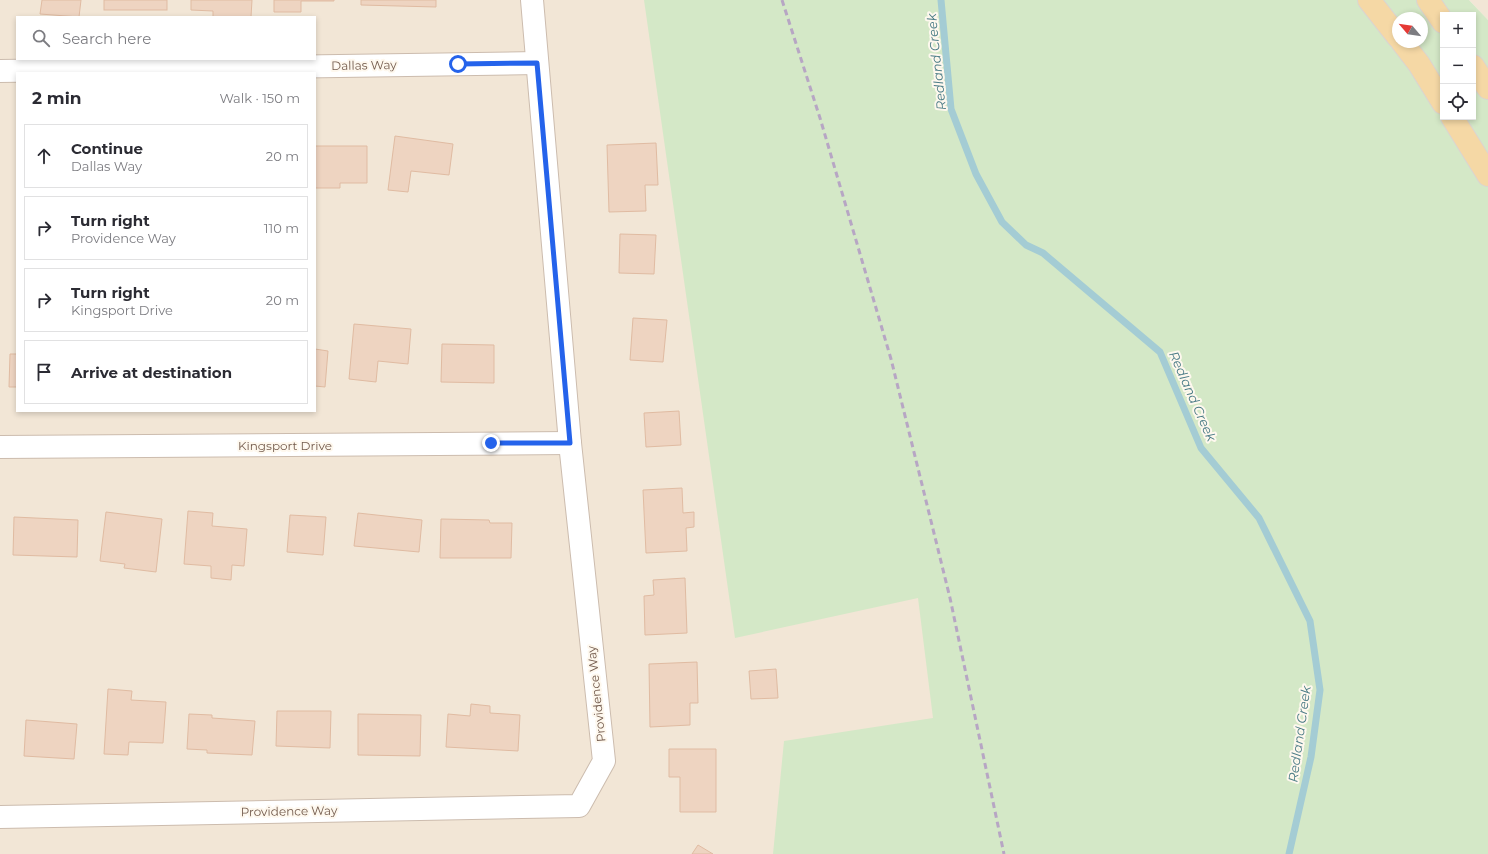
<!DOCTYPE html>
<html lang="en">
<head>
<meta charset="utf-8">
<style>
	body { margin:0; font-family:Montserrat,sans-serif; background:#f2f2f3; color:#2b2b33 }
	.controls { position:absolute; right:12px; top:12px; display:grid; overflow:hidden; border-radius:0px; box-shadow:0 2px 6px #0003 }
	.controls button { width:36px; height:36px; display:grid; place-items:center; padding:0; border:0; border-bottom:1px solid #e1e1e2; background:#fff; color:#2b2b33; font:20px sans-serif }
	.compass { position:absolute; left:1392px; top:12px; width:36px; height:36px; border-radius:50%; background:#fff; box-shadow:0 2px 6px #0003; rotate:299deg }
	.stop { position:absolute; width:12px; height:12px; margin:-9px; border:3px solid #2563eb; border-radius:50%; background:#fff }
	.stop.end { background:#2563eb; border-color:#fff; box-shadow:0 1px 4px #0008 }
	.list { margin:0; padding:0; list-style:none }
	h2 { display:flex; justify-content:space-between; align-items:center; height:52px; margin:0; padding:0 16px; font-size:17px }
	h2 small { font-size:13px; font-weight:400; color:#7c7c81 }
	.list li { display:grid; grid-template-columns:26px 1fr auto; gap:12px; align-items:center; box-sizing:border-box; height:64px; margin:0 8px 8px; padding:0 8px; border:1px solid #e1e1e2; border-radius:0px }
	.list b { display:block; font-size:15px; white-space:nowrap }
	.list p { margin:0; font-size:13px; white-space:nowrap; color:#7c7c81 }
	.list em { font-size:13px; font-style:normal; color:#7c7c81 }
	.icon { flex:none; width:22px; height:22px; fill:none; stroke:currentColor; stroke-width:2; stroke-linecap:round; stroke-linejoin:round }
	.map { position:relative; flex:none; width:1488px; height:854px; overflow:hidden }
	.search { position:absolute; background:#fff; box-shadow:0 2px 6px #0003; left:16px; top:16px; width:300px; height:44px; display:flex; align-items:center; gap:10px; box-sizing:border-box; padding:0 14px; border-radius:0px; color:#7c7c81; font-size:15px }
	.panel { position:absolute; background:#fff; box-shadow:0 2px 6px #0003; left:16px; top:72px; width:300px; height:340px; border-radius:0px }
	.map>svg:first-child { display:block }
	.residential { fill:#f2e6d6; fill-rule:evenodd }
	.green { fill:#d4e8c7; fill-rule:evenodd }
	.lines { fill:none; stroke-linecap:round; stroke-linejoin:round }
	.stream { stroke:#a4ccd4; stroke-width:7 }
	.building { fill:#eed4c1; stroke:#e0bba2 }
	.street-casing { stroke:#ccbcae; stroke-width:24 }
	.primary-casing { stroke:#dbd4d1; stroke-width:24 }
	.street { stroke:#fff; stroke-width:22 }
	.primary { stroke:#f5d8a5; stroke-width:22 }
	.rail { stroke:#b7a6c4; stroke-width:3; stroke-dasharray:6 4; stroke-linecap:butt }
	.route { stroke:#2563eb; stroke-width:5 }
	.labels { text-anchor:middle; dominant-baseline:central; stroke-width:4; stroke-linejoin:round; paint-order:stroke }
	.street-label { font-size:12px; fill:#735b4d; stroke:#fef8ee }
	.water-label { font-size:13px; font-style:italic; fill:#487a85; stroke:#fef8ee }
</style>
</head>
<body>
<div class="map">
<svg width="1488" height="854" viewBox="0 0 1488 854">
	<rect width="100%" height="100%" fill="#fbf4e7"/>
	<!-- residential -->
	<g class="residential">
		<path d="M0,0h788l191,854h-979zM17,17h298v42h-298zM17,73h298v338h-298z"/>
		<path d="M1469,0h19v20z"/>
	</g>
	<!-- green -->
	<path class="green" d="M644,0h825l19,20v834h-715l11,-113 149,-23 -15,-120 -183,40zM1443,15h30v102h-30zM1398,18h24v24h-24z"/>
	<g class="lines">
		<!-- stream -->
		<path class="stream" d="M941,0l10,109 25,65 26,48 24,23 17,8 117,99 41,96 58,70 51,103 10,69 -9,67 -22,97"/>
	</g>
	<!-- building -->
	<g class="building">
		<path d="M42,0h39l-2,17 -39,-3z"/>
		<rect x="104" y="0" width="63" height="10"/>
		<path d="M191,0h61l-1,17h-38v-6l-22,-1z"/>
		<path d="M274,0h60v1h-33v11h-27z"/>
		<path d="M361,0h75v7l-75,-2z"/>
		<path d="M395,136l58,8 -4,31 -38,-4 -3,21 -20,-2z"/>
		<path d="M656,143l2,42h-13l1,26 -37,1 -2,-67z"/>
		<path d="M315,146h52v37h-27v5h-25z"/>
		<path d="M620,234l36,1 -2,39 -35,-1z"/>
		<path d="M633,318l34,2 -4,42 -33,-2z"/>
		<path d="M354,324l57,5 -3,35 -30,-3 -2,21 -27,-3z"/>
		<path d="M442,344l52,1v38l-53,-1z"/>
		<path d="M315,349l13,2 -3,36 -10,-1z"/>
		<path d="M10,354h7v33h-8z"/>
		<path d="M679,411l2,34 -35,2 -2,-34z"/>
		<path d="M682,488l1,25 11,-1v15l-8,1 1,23 -41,2 -3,-63z"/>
		<path d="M188,511l25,2 -1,13 35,3 -3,37 -12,-1 -1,15 -20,-2v-12l-27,-2z"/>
		<path d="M106,512l56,7 -6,53 -32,-4 1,-4 -25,-3z"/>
		<path d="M358,513l64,7 -3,32 -65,-6z"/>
		<path d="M290,515l36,2 -3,38 -36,-3z"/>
		<path d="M14,517l64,3 -1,37 -64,-2z"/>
		<path d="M441,519l48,1 1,3h22l-1,35h-71z"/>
		<path d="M685,578l2,55 -42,2 -1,-39 10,-1 -1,-15z"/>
		<path d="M697,662l1,41h-8v22l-40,2 -1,-63z"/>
		<path d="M776,669l2,29 -27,1 -2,-28z"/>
		<path d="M108,689l24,2 -1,9 35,2 -3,41 -34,-1 -1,13 -24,-1z"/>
		<path d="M471,704l19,2v7l30,2 -2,36 -72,-4 2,-33 22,2z"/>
		<path d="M277,711h54l-1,37 -54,-2z"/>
		<path d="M189,714l23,1v3l43,3 -3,34 -45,-2v-3l-20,-1z"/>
		<path d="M358,714l63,1 -1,41 -62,-1z"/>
		<path d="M26,720l51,4 -3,35 -50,-3z"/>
		<path d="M669,749h47v63h-36v-35h-11z"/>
		<path d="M698,845l15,9h-21z"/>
	</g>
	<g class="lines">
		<!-- street casing -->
		<g class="street-casing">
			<g id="street">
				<path d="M0,71l537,-8"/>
				<path d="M0,447l570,-4"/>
				<path d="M0,817l579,-11 25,-45 -34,-318 -38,-443"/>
			</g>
		</g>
		<!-- primary casing -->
		<g class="primary-casing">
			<g id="primary">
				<path d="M1369,0l29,37"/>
				<path d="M1428,0l15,22"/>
				<path d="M1402,42l17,22 24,39"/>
				<path d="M1473,66l15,22"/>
				<path d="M1452,117l36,58"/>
			</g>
		</g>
		<!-- street -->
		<use href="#street" class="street"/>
		<!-- primary -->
		<use href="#primary" class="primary"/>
		<!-- rail -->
		<path class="rail" d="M782,0l38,118 71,241 59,239 54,256"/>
	</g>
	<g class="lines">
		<!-- route -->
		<path class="route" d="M458,64l79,-1 33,380h-79"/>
	</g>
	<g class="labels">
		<!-- street labels -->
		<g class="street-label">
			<text transform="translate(364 65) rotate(-1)">Dallas Way</text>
			<text x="285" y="445">Kingsport Drive</text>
			<text transform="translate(596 694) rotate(-96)">Providence Way</text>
			<text transform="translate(289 811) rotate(-1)">Providence Way</text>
		</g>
		<!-- water labels -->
		<g class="water-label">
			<text transform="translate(936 62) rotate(-96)">Redland Creek</text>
			<text transform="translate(1193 396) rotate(66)">Redland Creek</text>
			<text transform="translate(1299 734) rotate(-82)">Redland Creek</text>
		</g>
	</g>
</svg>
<div class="controls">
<button>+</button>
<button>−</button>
<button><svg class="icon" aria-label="locate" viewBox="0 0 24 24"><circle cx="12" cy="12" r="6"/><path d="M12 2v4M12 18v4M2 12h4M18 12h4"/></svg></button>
</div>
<svg class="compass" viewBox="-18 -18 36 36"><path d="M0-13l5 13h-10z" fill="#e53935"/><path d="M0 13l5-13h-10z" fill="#7c7c81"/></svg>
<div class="stop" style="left:458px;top:64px"></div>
<div class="stop end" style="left:491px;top:443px"></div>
<div class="search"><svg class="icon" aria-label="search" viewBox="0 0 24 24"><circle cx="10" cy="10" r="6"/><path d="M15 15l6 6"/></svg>Search here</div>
<section class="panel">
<h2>2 min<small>Walk · 150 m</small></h2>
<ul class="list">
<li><svg class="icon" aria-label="ahead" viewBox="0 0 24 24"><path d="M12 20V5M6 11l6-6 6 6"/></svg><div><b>Continue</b><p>Dallas Way</p></div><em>20 m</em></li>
<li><svg class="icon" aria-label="right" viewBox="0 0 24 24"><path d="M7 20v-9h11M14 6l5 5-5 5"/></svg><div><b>Turn right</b><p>Providence Way</p></div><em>110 m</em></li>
<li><svg class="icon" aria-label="right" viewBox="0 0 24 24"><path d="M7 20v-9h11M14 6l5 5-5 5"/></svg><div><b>Turn right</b><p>Kingsport Drive</p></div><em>20 m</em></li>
<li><svg class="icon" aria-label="arrive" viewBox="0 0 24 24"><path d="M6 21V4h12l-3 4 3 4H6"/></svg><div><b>Arrive at destination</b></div></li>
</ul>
</section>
</div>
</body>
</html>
